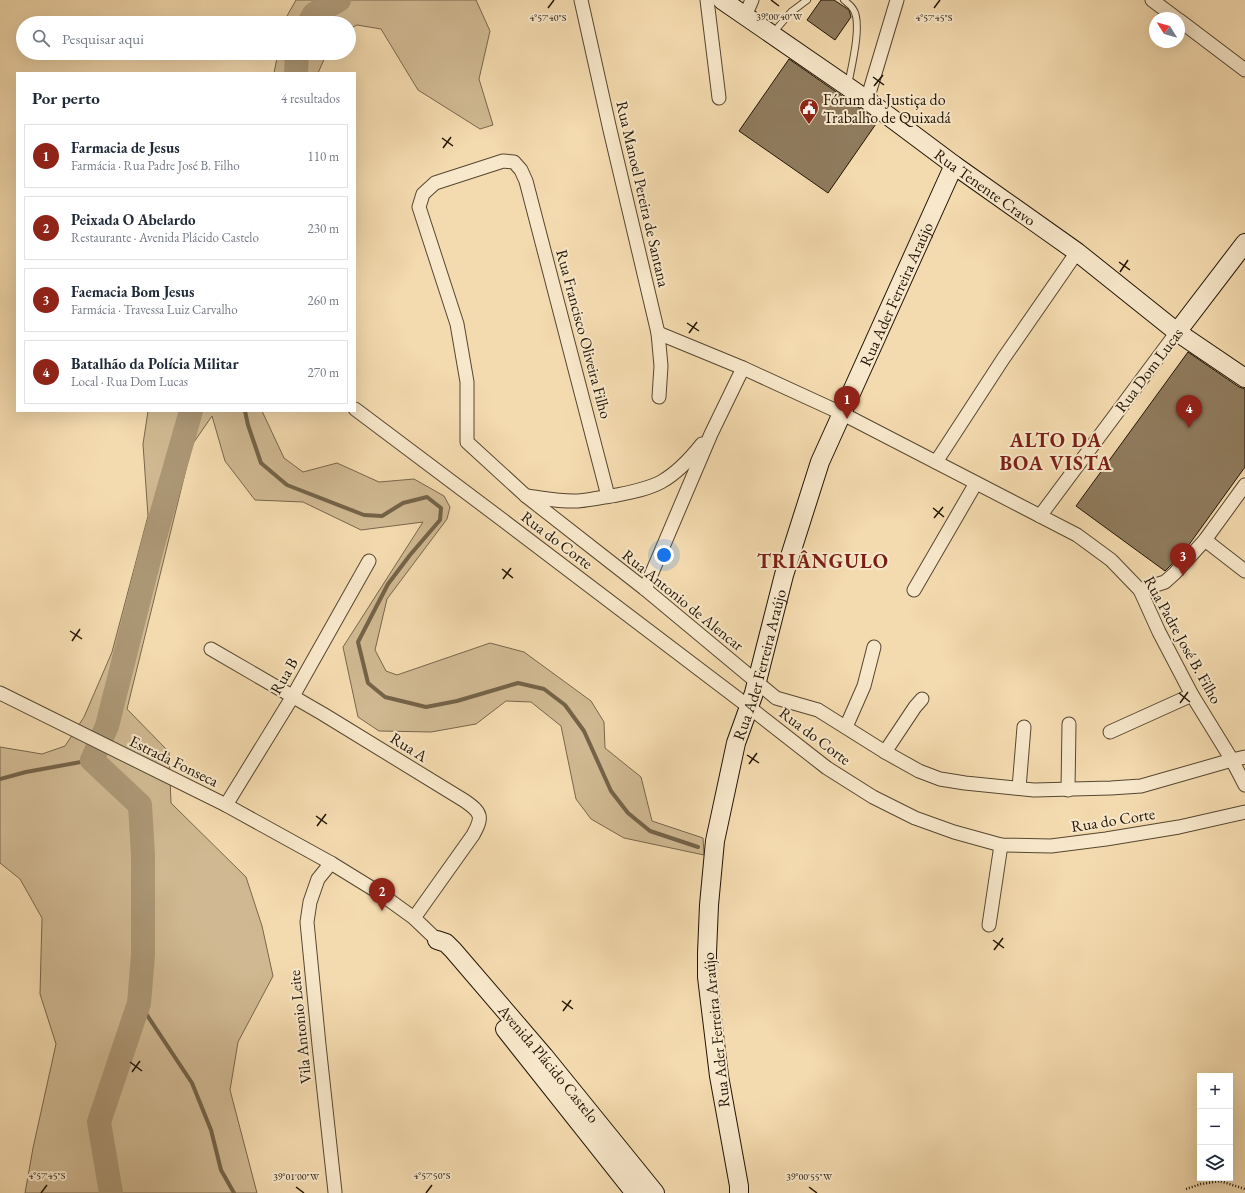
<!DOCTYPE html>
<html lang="pt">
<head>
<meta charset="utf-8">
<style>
	body { margin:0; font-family:"EB Garamond",serif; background:#f6f6f7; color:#1f2937 }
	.controls { position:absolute; right:12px; bottom:12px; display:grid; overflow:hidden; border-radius:0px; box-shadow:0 4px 16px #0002 }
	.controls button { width:36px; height:36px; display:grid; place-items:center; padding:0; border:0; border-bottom:1px solid #e0e1e3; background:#fff; color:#1f2937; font:20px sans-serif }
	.compass { position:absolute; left:1149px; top:12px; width:36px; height:36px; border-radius:50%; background:#fff; box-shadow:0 4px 16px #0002; rotate:307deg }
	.you { position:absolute; left:664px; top:555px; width:14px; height:14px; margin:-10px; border:3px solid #fff; border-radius:50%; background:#1a73e8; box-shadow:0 0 0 6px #1a73e833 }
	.badge { display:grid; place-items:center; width:26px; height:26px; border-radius:50%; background:#8f2418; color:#fff; font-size:13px; font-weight:700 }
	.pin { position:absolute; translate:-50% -33px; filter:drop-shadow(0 1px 2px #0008) }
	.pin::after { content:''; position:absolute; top:21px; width:14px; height:12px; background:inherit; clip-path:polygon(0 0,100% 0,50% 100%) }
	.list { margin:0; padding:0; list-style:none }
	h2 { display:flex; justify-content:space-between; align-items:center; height:52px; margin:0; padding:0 16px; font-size:17px }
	h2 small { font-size:13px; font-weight:400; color:#747a83 }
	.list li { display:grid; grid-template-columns:26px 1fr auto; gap:12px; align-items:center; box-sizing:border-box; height:64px; margin:0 8px 8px; padding:0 8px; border:1px solid #e0e1e3; border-radius:0px }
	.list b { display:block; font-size:15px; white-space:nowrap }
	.list p { margin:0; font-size:13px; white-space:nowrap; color:#747a83 }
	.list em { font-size:13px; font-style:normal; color:#747a83 }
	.icon { flex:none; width:22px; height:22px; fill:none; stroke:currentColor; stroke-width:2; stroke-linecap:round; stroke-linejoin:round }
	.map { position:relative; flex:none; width:1245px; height:1193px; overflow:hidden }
	.search { position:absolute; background:#fff; box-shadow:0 4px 16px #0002; left:16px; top:16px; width:340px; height:44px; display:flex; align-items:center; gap:10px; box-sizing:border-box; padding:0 14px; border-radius:22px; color:#747a83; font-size:15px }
	.panel { position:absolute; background:#fff; box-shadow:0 4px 16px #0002; left:16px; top:72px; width:340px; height:340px; border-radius:0px }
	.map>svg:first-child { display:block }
	.green { fill:#d0b992; stroke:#78664c }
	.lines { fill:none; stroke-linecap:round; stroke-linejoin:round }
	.stream { stroke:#746348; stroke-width:4 }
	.river { stroke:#ac9775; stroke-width:24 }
	.building { fill:#8f7b5d; stroke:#211405 }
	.lane-casing { stroke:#564630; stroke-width:8 }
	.street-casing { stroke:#564630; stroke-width:15 }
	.secondary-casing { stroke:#211405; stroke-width:20 }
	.path { stroke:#211405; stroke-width:2.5; stroke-dasharray:1 2; stroke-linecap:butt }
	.lane { stroke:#f8e8cb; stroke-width:6 }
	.street { stroke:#f8e8cb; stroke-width:13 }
	.secondary { stroke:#f8e8cb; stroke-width:18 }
	.ticks { fill:none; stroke:#211405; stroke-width:1.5 }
	.labels { text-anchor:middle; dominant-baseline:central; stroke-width:4; stroke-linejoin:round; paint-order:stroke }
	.poi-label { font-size:16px; fill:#211405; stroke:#f8e8cb; text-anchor:start }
	.street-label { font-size:16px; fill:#211405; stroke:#f8e8cb }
	.district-label { font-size:20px; font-weight:bold; letter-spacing:1px; fill:#7a1f14; stroke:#f8e8cb }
	.ticks-label { font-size:10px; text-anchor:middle; fill:#211405; stroke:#f8e8cb; stroke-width:4; stroke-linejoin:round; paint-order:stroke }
</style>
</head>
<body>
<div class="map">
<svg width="1245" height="1193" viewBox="0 0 1245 1193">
	<rect width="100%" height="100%" fill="#f4dbaf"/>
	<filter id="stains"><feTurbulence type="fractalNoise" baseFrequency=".005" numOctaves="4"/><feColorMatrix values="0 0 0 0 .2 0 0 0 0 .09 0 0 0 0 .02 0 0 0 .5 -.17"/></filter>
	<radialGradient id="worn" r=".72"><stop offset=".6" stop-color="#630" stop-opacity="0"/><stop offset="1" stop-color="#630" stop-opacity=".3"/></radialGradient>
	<!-- green -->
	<g class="green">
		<path d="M296,0h180l14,31 -11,48 14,46 -13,4 -62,-39 -37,-61 -24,-4 -8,4v-6h-66z"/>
		<path d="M278,53h49l-9,20h-44z"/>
		<path d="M148,411h114l22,47 19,14 34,-9 42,19 35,-3 30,17 6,11 -3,12 -60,80 -12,51 11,21 11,4 93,-32 34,9 67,49 13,21 1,26 36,29 11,44 51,17 1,17 -80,-17 -33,-19 -15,-20 -15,-73 -30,-24 -25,-1 -30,23 -45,8 -52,-1 -21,-14 -15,-70 80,-125 -62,8 -58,-28 -48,-2 -30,-39 -13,-45 -20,29 -65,264 42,43 2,51 75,74 16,49 11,50 -35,66 -8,48 27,103h-232l8,-45 23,-104 -16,-50 2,-76 -22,-39 -20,-16v-116l42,7 23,-8 19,-29 28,-65 36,-136 -5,-72z"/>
	</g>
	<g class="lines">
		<!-- stream -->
		<g class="stream">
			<path d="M245,411l3,14 13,38 26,22 77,30 18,1 21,-13 24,-6 14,11 -1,12 -30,35 -22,29 -30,58 10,41 17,14 41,10 31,-6 61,-18 26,6 21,16 19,26 27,60 17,22 22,18 48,16"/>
			<path d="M0,779l26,-7 66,-12"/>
			<path d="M139,1003l53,80 19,47 10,40 13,23"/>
		</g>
		<!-- river -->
		<g class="river">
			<path d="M309,23l5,-9 25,-14"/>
			<path d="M296,73l1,-20"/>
			<path d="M111,1193l-12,-71 40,-119 4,-48v-100l-3,-50 -48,-45 15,-34 47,-186 37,-129"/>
		</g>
	</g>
	<!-- building -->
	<g class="building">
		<path d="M821,0h13l15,10 2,7 -16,23 -28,-20z"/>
		<path d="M789,59l89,62 -50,72 -89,-62z"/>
		<path d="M1188,352l51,35 6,2v78l-62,86 -18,18 -89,-65z"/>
	</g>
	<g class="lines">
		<!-- lane casing -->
		<g class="lane-casing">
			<g id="lane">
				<path d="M844,0c3,3 7,5 9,9 10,13 -2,60 -5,76"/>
				<path d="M773,33l18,-21 16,-12"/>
			</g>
		</g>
		<!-- street casing -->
		<g class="street-casing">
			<g id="street">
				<path d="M581,0l29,130 48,203 3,33 -2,31"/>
				<path d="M707,0l12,98"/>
				<path d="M1152,0l24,18"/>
				<path d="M745,16l7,-16"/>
				<path d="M1179,20l66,50"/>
				<path d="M867,100l30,-100"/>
				<path d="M658,333l85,35 98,45 236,122 34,25 29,30 19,42 33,63 40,65 13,25"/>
				<path d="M355,409l149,112 245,186 78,61 46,29 42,21 39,14 47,13 50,1 55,-7 73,-12 66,-15"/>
				<path d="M936,462l67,-103 74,-107"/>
				<path d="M526,496c17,2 34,6 52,5 13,-1 26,-4 39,-6 15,-3 31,-6 44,-13 16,-9 30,-24 41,-38"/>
				<path d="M608,496l-82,-315 -5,-11 -7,-8 -11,-1 -68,22 -12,11 -4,13 38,117 10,58v60l59,54 119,93 131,109 42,12 67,42 34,19 21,8 25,4 69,7 77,-2 30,-2 91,-26 13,-3"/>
				<path d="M1040,516l137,-184"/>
				<path d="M1205,540l40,31"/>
				<path d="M645,589l66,-155 32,-66"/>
				<path d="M914,590l62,-107"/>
				<path d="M1140,590l25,-8 10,-9 30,-33 40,-55"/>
				<path d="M211,649l112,65 142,87c17,12 18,16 8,34l-59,83"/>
				<path d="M0,693l226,112 105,58 47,29 36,26 23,22"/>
				<path d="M846,727l18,-41 10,-39"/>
				<path d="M1110,732l82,-37"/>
				<path d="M885,752l30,-45 7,-8"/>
				<path d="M1019,788l5,-61"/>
				<path d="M1068,790l1,-66"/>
				<path d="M226,805l67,-109 76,-135"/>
				<path d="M331,863l-13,16 -8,23 -3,20 12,123 16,147"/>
				<path d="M989,925l12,-80"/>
			</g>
		</g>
		<!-- secondary casing -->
		<g class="secondary-casing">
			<g id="secondary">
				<path id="s1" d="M722,0l145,100 87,65 123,87 100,80 68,46"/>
				<path d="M1177,332l68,-89"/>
				<path id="s2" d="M437,940l9,3 7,7 91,106 111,137"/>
				<path d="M505,1029l130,164"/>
				<path id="s3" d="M739,1193v-7l-20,-110 -12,-99v-24l2,-48 6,-64 21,-98 18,-50 30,-118 36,-113 134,-297"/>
			</g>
		</g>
		<!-- path -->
		<path class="path" d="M1186,1189l15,-5 19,-3 25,8"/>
		<!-- lane -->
		<use href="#lane" class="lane"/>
		<!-- street -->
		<use href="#street" class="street"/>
		<!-- secondary -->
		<use href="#secondary" class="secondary"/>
	</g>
	<!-- ticks -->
	<path class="ticks" d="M771,0l8,6M548,8l6,-8M934,8l6,-8M873,77l11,8M874,86l9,-11M442,138l11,8M443,148l8,-11M1119,262l11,8M1120,272l8,-12M687,323l12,8M689,333l8,-11M933,508l11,9M934,518l9,-11M502,569l11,9M503,579l8,-11M70,631l12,8M72,641l8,-12M1179,693l11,9M1180,703l8,-11M747,755l12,8M749,764l8,-11M316,816l11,8M317,826l9,-12M993,940l11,8M994,950l9,-12M562,1001l11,8M563,1011l8,-11M130,1062l12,9M132,1072l8,-11M296,1187l8,6M809,1187l8,6M41,1193l6,-8M426,1193l6,-8"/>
	<!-- icons -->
	<defs>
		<g id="civic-pin" transform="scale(1)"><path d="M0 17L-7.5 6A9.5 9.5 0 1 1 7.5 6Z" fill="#8f2418" stroke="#f8e8cb"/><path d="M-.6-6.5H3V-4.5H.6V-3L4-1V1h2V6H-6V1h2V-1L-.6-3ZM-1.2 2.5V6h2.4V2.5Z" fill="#fff"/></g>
	</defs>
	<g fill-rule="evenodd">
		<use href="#civic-pin" x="809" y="108"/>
	</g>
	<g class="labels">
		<!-- poi labels -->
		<g class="poi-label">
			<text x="823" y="99">Fórum da Justiça do<tspan x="823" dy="18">Trabalho de Quixadá</tspan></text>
		</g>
		<!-- street labels -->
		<g class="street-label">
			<text stroke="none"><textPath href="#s1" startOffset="323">Rua Tenente Cravo</textPath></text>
			<text transform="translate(643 194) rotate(77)">Rua Manoel Pereira de Santana</text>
			<text stroke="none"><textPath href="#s3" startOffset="933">Rua Ader Ferreira Araújo</textPath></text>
			<text transform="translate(584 334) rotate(75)">Rua Francisco Oliveira Filho</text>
			<text transform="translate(1149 370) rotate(-53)">Rua Dom Lucas</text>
			<text transform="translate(557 540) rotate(37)">Rua do Corte</text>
			<text transform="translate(683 600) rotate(39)">Rua Antonio de Alencar</text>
			<text transform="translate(1183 640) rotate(61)">Rua Padre José B. Filho</text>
			<text stroke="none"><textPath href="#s3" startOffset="537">Rua Ader Ferreira Araújo</textPath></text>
			<text transform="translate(284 676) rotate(-60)">Rua B</text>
			<text transform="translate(815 736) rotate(37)">Rua do Corte</text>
			<text transform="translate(409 747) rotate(32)">Rua A</text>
			<text transform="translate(174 761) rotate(26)">Estrada Fonseca</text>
			<text transform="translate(1113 820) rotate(-9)">Rua do Corte</text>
			<text transform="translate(300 1027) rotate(-96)">Vila Antonio Leite</text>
			<text transform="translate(716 1030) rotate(-96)">Rua Ader Ferreira Araújo</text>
			<text stroke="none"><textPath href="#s2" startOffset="168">Avenida Plácido Castelo</textPath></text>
		</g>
		<!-- district labels -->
		<g class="district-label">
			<text x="1056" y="440">ALTO DA<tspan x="1056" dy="23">BOA VISTA</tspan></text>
			<text x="823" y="561">TRIÂNGULO</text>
		</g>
	</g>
	<g class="ticks-label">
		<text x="779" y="20">39°00'40"W</text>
		<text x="548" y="21">4°57'40"S</text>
		<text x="934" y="21">4°57'45"S</text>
		<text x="47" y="1179">4°57'45"S</text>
		<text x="432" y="1179">4°57'50"S</text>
		<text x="296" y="1180">39°01'00"W</text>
		<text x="809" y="1180">39°00'55"W</text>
	</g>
	<rect width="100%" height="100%" filter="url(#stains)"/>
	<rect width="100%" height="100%" fill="url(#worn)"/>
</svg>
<div class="controls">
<button>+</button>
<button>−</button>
<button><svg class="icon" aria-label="layers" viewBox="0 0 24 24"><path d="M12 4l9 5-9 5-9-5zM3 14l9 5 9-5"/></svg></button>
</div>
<svg class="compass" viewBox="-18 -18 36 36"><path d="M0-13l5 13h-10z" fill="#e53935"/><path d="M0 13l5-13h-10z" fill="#747a83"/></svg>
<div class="you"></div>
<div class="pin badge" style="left:847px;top:419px">1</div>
<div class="pin badge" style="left:382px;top:911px">2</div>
<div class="pin badge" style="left:1183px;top:576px">3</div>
<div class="pin badge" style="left:1189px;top:428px">4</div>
<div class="search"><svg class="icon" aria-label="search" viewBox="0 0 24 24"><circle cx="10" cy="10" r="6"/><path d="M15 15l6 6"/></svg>Pesquisar aqui</div>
<section class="panel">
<h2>Por perto<small>4 resultados</small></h2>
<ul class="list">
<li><span class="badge">1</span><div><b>Farmacia de Jesus</b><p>Farmácia · Rua Padre José B. Filho</p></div><em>110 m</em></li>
<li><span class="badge">2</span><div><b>Peixada O Abelardo</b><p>Restaurante · Avenida Plácido Castelo</p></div><em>230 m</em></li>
<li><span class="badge">3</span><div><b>Faemacia Bom Jesus</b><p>Farmácia · Travessa Luiz Carvalho</p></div><em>260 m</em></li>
<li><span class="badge">4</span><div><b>Batalhão da Polícia Militar</b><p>Local · Rua Dom Lucas</p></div><em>270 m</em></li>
</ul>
</section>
</div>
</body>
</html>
